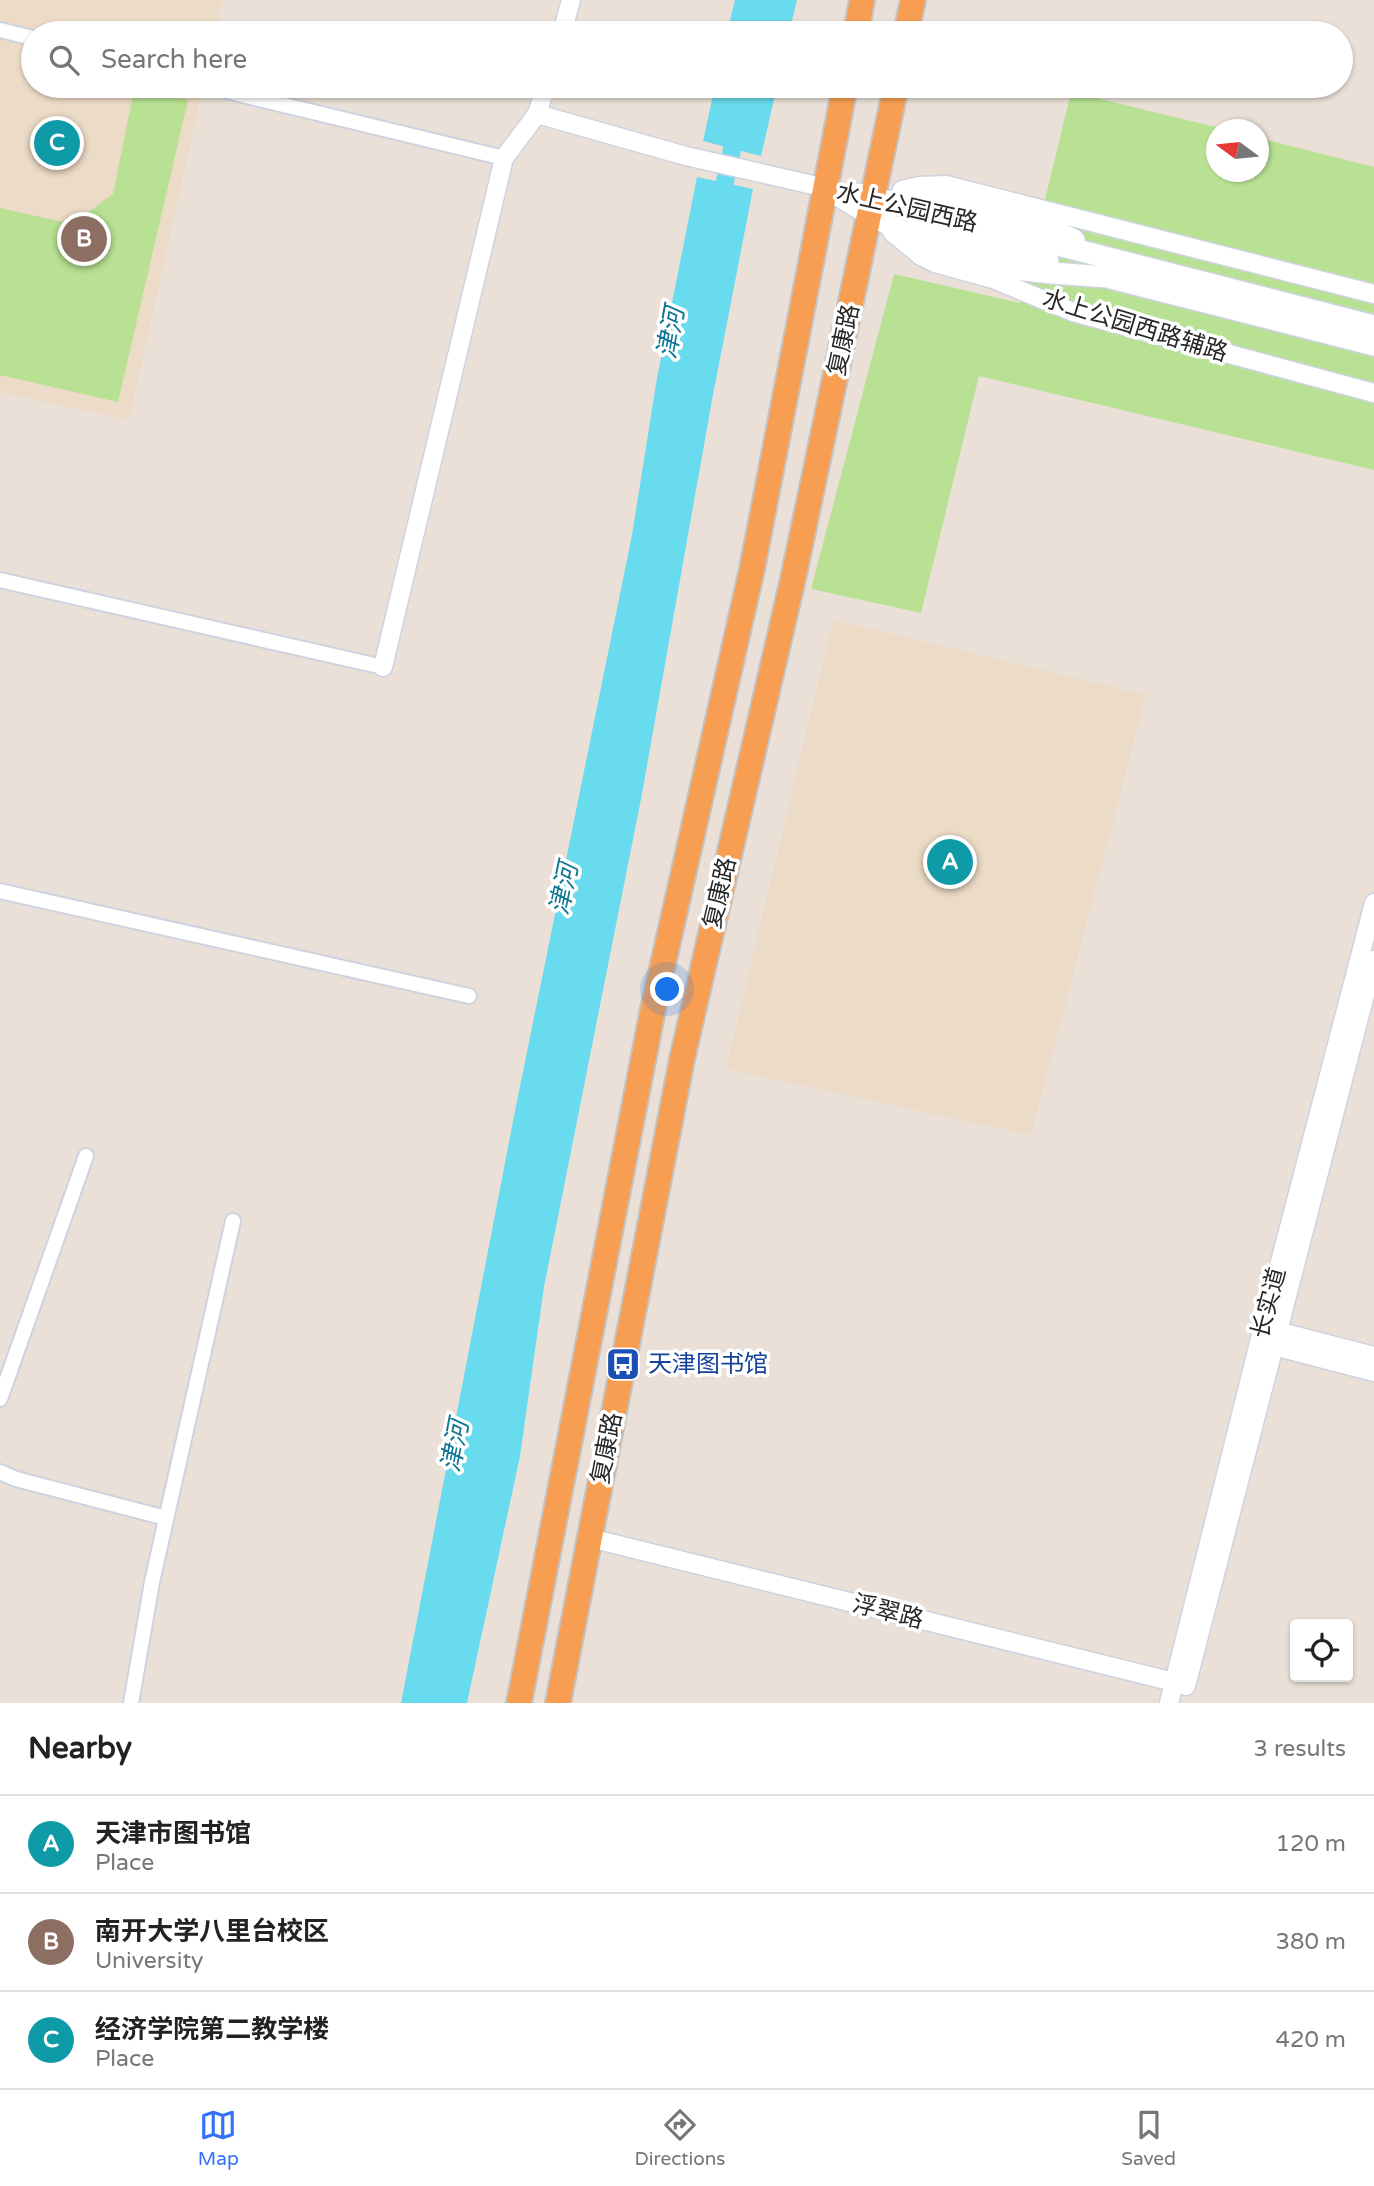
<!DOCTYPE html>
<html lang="en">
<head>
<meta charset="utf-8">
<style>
	body { margin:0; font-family:"Varela Round","Noto Sans SC",sans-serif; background:#f2f2f2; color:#222 }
	.controls { position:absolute; right:21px; bottom:21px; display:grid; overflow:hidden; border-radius:7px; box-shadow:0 2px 5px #0004 }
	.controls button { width:63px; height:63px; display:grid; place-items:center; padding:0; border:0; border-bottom:2px solid #e0e0e0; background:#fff; color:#222; font:35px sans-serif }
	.compass { position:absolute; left:1206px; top:119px; width:63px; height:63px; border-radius:50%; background:#fff; box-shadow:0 2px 5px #0004; rotate:285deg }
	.you { position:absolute; left:668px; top:990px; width:24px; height:24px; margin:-18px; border:5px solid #fff; border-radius:50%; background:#1a73e8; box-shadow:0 0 0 10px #1a73e833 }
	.badge { display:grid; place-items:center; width:46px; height:46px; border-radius:50%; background:#3572f9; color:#fff; font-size:23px; font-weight:700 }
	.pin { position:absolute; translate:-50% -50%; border:4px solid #fff; box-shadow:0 2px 7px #0006 }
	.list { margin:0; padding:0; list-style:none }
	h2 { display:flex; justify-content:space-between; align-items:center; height:91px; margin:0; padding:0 28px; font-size:30px }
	h2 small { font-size:23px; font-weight:400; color:#767676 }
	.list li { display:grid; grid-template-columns:46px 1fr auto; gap:21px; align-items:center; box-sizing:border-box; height:98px; padding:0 28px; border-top:2px solid #e0e0e0 }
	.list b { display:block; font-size:26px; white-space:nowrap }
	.list p { margin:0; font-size:23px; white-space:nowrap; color:#767676 }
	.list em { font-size:23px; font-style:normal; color:#767676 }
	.icon { flex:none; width:38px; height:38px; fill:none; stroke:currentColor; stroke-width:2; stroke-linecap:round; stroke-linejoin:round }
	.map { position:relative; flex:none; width:1374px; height:1703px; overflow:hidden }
	.search { position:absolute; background:#fff; box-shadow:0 2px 5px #0004; left:21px; right:21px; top:21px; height:77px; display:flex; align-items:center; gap:18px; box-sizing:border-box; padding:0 24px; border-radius:38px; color:#767676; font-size:26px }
	.sheet { height:385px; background:#fff }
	nav { display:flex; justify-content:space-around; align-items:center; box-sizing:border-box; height:98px; border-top:2px solid #e0e0e0; background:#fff; font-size:19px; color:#767676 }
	nav a { display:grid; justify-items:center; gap:4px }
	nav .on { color:#3572f9 }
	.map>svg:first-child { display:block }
	.education { fill:#ecdbc6 }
	.green { fill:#b8e193 }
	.water { fill:#68dbee }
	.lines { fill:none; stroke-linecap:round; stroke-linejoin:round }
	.canal { stroke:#68dbee; stroke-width:18 }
	.minor-casing { stroke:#cdd3e0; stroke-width:18 }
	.tertiary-casing { stroke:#cdd3e0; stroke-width:21 }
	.secondary-casing { stroke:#cdd3e0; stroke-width:24 }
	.trunk-casing { stroke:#c3c3c3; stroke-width:28 }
	.minor { stroke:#fff; stroke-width:14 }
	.tertiary { stroke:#fff; stroke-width:18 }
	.secondary { stroke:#fff; stroke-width:21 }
	.trunk { stroke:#f79e52; stroke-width:24 }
	.labels { text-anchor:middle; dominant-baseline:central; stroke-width:7; stroke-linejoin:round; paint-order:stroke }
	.street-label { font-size:24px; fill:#272727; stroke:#fff }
	.transit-label { font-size:24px; fill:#164399; stroke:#fff; text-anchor:start }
	.water-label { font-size:26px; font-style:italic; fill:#0d7794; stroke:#fff }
</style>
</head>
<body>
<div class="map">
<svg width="1374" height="1703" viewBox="0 0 1374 1703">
	<rect width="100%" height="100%" fill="#eae0d7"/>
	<!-- education -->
	<g class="education">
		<path d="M0,0h222l-7,33h-182v53h170l-74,334 -129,-28z"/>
		<path d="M833,620l313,75 -115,440 -305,-66z"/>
	</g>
	<!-- green -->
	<g class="green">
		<path d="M134,90l54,10 -70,302 -118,-27v-167l72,16 41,-30z"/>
		<path d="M1071,92l153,37 -8,1v42h42l1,-34 115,29v303l-395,-94 -58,237 -110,-24 83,-315 126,29z"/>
	</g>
	<!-- water -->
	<g class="water">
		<path d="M735,0h62l-8,33h-62z"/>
		<path d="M715,86h62l-16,70 -58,-15z"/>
		<path d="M697,177l56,12 -41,211 -71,399 -97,488 -24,169 -53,247h-66l113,-587 118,-581 25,-157z"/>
	</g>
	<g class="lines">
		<!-- canal -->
		<path class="canal" d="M720,204l26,-118"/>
		<!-- minor casing -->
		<g class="minor-casing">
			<g id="minor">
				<path d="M0,30l33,8"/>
				<path d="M230,92l274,66"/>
				<path d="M0,580l383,87"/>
				<path d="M0,891l469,105"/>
				<path d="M0,1399l86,-243"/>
				<path d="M0,1472l16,7 150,39"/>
				<path d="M131,1703l21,-121 81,-361"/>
			</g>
		</g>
		<!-- tertiary casing -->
		<g class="tertiary-casing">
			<g id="tertiary">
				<path d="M562,33l9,-33"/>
				<path d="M537,114l149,42 140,32"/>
				<path d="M902,190l17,-4 27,-1 428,109"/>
				<path d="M892,232l29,24 14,7 58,16 80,33 301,81"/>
				<path d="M383,667l121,-509 33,-44 9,-28"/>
				<path d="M1269,1329l105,27"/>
				<path d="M1266,1344l108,28"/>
				<path d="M590,1538l596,147"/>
				<path d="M1186,1686l188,-726"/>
				<path d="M1169,1703l94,-376 111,-424"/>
			</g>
		</g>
		<!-- secondary casing -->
		<g class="secondary-casing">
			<g id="secondary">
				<path d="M826,188l44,27 72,36 19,6 45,11 46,5 55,4 267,68"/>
				<path d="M859,194l515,132"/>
				<path d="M901,196c64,-1 116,15 173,44"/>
				<path d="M916,228l132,33"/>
			</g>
		</g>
		<!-- trunk casing -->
		<g class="trunk-casing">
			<g id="trunk">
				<path d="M856,33l6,-33"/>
				<path d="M906,33l7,-33"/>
				<path d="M519,1703l135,-699 98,-435 93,-483"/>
				<path d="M558,1703l124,-644 111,-480 103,-493"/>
			</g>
		</g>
		<!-- minor -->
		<use href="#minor" class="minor"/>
		<!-- tertiary -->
		<use href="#tertiary" class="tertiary"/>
		<!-- secondary -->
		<use href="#secondary" class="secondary"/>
		<!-- trunk -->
		<use href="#trunk" class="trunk"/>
	</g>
	<!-- icons -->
	<defs>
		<g id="bus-square" transform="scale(1.75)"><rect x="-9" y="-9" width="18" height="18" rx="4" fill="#1a4fb4" stroke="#fff"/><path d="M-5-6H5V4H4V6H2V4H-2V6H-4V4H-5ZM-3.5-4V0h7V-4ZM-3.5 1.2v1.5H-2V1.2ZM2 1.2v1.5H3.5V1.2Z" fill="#fff"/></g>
	</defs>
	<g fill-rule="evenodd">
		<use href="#bus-square" x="623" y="1364"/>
	</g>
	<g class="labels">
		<!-- street labels -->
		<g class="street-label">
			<text transform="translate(907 208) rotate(13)">水上公园西路</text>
			<text transform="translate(1135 326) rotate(17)">水上公园西路辅路</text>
			<text transform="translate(844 340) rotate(-78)">复康路</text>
			<text transform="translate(720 893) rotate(-77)">复康路</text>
			<text transform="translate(1269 1303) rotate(-75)">长实道</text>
			<text transform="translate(607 1448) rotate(-79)">复康路</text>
			<text transform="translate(888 1612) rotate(14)">浮翠路</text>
		</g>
		<!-- transit labels -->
		<g class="transit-label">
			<text x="648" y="1364">天津图书馆</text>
		</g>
		<!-- water labels -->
		<g class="water-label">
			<text transform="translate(671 333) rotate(-80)">津河</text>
			<text transform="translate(564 889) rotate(-78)">津河</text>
			<text transform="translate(455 1446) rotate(-79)">津河</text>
		</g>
	</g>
</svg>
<div class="controls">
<button><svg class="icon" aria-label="locate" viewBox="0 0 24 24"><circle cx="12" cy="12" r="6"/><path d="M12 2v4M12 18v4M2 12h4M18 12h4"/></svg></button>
</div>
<svg class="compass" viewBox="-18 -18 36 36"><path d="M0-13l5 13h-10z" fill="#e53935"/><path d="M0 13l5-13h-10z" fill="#767676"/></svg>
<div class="you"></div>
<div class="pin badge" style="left:950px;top:862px;background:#0f9aa8">A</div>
<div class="pin badge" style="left:84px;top:239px;background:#8d6e63">B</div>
<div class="pin badge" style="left:57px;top:143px;background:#0f9aa8">C</div>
<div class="search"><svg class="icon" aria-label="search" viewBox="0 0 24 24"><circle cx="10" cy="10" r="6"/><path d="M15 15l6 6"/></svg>Search here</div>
</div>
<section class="sheet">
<h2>Nearby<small>3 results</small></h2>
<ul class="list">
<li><span class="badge" style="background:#0f9aa8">A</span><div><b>天津市图书馆</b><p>Place</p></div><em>120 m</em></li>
<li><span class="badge" style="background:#8d6e63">B</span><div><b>南开大学八里台校区</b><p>University</p></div><em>380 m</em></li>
<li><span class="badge" style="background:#0f9aa8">C</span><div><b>经济学院第二教学楼</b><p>Place</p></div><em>420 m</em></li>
</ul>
</section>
<nav>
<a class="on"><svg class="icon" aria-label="map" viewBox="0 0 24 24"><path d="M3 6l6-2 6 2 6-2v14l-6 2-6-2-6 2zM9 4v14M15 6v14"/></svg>Map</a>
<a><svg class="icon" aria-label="directions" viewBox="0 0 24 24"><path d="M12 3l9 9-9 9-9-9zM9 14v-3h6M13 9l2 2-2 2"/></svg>Directions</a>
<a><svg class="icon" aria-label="saved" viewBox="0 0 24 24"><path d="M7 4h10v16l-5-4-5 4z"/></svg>Saved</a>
</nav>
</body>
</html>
